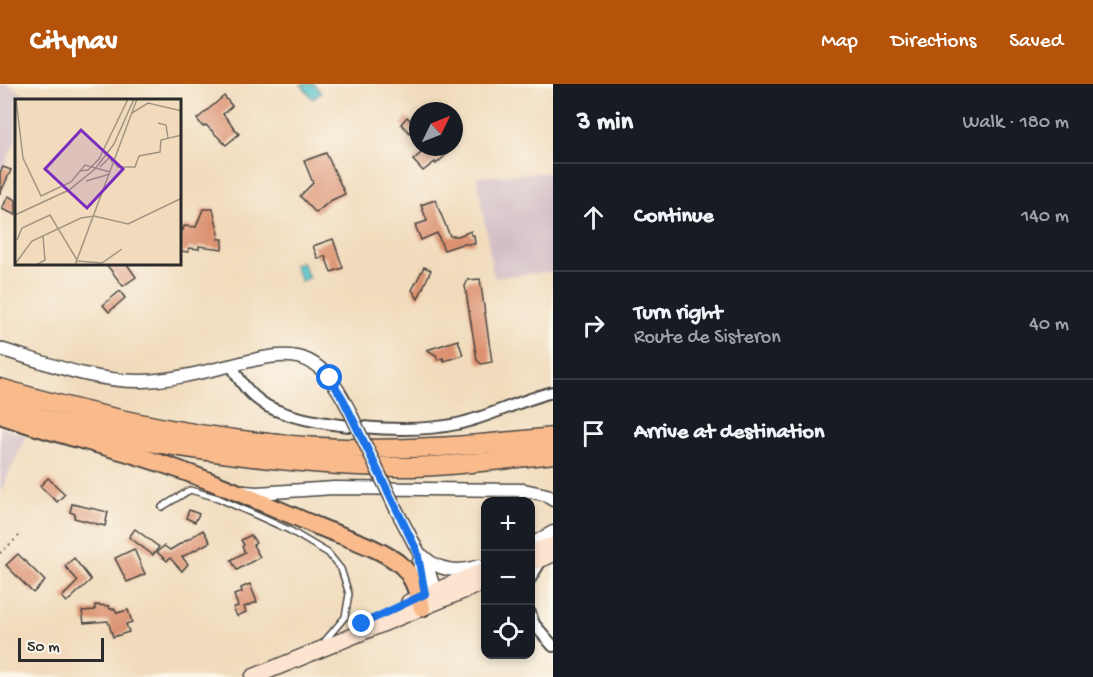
<!DOCTYPE html>
<html lang="en">
<head>
<meta charset="utf-8">
<style>
	body { margin:0; font-family:"Gochi Hand",sans-serif; background:#242831; color:#f1f3f6 }
	.controls { position:absolute; right:18px; bottom:18px; display:grid; overflow:hidden; border-radius:12px; box-shadow:0 3px 9px #0003 }
	.controls button { width:54px; height:54px; display:grid; place-items:center; padding:0; border:0; border-bottom:2px solid #363941; background:#171b24; color:#f1f3f6; font:30px sans-serif }
	.compass { position:absolute; left:409px; top:18px; width:54px; height:54px; border-radius:50%; background:#171b24; box-shadow:0 3px 9px #0003; rotate:47deg }
	.scale { position:absolute; left:18px; bottom:15px; width:86px; box-sizing:border-box; padding-left:6px; border:3px solid #2b2b2b; border-top:0; font-size:16px; line-height:21px; white-space:nowrap; color:#2b2b2b; -webkit-text-stroke:4px #fbf7ec; paint-order:stroke }
	.stop { position:absolute; width:18px; height:18px; margin:-14px; border:4px solid #1a73e8; border-radius:50%; background:#fff }
	.stop.end { background:#1a73e8; border-color:#fff; box-shadow:0 2px 6px #0008 }
	.list { margin:0; padding:0; list-style:none }
	h2 { display:flex; justify-content:space-between; align-items:center; height:78px; margin:0; padding:0 24px; font-size:26px }
	h2 small { font-size:20px; font-weight:400; color:#9ea1a6 }
	.list li { display:grid; grid-template-columns:39px 1fr auto; gap:18px; align-items:center; box-sizing:border-box; height:108px; padding:0 24px; border-top:2px solid #363941 }
	.list b { display:block; font-size:22px; white-space:nowrap }
	.list p { margin:0; font-size:20px; white-space:nowrap; color:#9ea1a6 }
	.list em { font-size:20px; font-style:normal; color:#9ea1a6 }
	.icon { flex:none; width:33px; height:33px; fill:none; stroke:currentColor; stroke-width:2; stroke-linecap:round; stroke-linejoin:round }
	.map { position:relative; flex:none; width:553px; height:593px; overflow:hidden }
	header { display:flex; align-items:center; gap:36px; box-sizing:border-box; height:84px; padding:0 30px; background:#b45309; color:#fff }
	header strong { font-size:28px }
	nav { display:flex; gap:33px; margin-inline-start:auto; font-size:21px }
	main { display:flex }
	aside { flex:1; background:#171b24 }
	.map>svg:first-child { display:block }
	.industrial { fill:#d2bdc5 }
	.water { fill:#56c4cc; stroke:#40787c; stroke-width:1.5 }
	.building { fill:#dc9271 }
	.lines { fill:none; stroke-linecap:round; stroke-linejoin:round }
	.service-casing { stroke:#494541; stroke-width:8 }
	.minor-casing { stroke:#494541; stroke-width:14 }
	.tertiary-casing { stroke:#494541; stroke-width:15 }
	.secondary-casing { stroke:#494541; stroke-width:18 }
	.trunk-casing { stroke:#494541; stroke-width:20 }
	.motorway-casing { stroke:#494541; stroke-width:21 }
	.path { stroke:#494541; stroke-width:2; stroke-dasharray:1.5 4.5; stroke-linecap:butt }
	.service { stroke:#fff; stroke-width:5 }
	.minor { stroke:#fff; stroke-width:10 }
	.tertiary { stroke:#fff; stroke-width:12 }
	.secondary { stroke:#fde4d1; stroke-width:15 }
	.trunk { stroke:#fabb8c; stroke-width:16 }
	.motorway { stroke:#fabb8c; stroke-width:18 }
	.tertiary-bridge-casing { stroke:#494541; stroke-width:15; stroke-linecap:butt }
	.tertiary-bridge { stroke:#fff; stroke-width:12 }
	.route { stroke:#1a73e8; stroke-width:8 }
	.inset-road { fill:none; stroke:#a29582; stroke-width:1.5 }
	.view { fill:#7b2cbf; fill-opacity:0.15; stroke:#7b2cbf; stroke-width:3 }
	.inset-edge { fill:none; stroke:#2b2b2b; stroke-width:3 }
</style>
</head>
<body>
<header>
<strong>Citynav</strong>
<nav><a>Map</a><a>Directions</a><a>Saved</a></nav>
</header>
<main>
<div class="map">
<svg width="553" height="593" viewBox="0 0 553 593">
	<rect width="100%" height="100%" fill="#fbf7ec"/>
	<filter id="ink" filterUnits="userSpaceOnUse"><feTurbulence type="fractalNoise" baseFrequency=".0167" numOctaves="2"/><feDisplacementMap in="SourceGraphic" scale="12" xChannelSelector="R" yChannelSelector="G"/><feConvolveMatrix kernelMatrix="1 2 1 2 8 2 1 2 1" color-interpolation-filters="sRGB"/></filter>
	<filter id="wash" filterUnits="userSpaceOnUse"><feTurbulence type="fractalNoise" baseFrequency=".008" numOctaves="4" result="noise"/><feDisplacementMap in="SourceGraphic" scale="24" xChannelSelector="R" yChannelSelector="G"/><feGaussianBlur stdDeviation="1.35" result="paint"/><feColorMatrix in="noise" values="0 0 0 0 0 0 0 0 0 0 0 0 0 0 0 0 0 1.4 0 .05"/><feComposite in="paint" operator="in"/></filter>
	<g filter="url(#wash)">
		<rect width="100%" height="100%" fill="#f1dbbc"/>
		<!-- industrial -->
		<g class="industrial">
			<path d="M0,0h8l25,16h-17v39l-16,37z"/>
			<path d="M553,88v100l-59,5 -17,-100z"/>
			<path d="M0,343l26,9 -26,57z"/>
		</g>
		<!-- water -->
		<g class="water">
			<path d="M301,0h13l7,9 -8,6z"/>
			<path d="M302,178l7,16 -8,3 -7,-16z"/>
		</g>
		<g id="blocks">
			<!-- building -->
			<g class="building">
				<path d="M224,12l8,10 -9,8 16,20 -13,11 -20,-20 -3,2 -6,-8z"/>
				<path d="M407,33l11,11 -6,7 -11,-11z"/>
				<path d="M428,63h13l6,7 -11,10 -1,-2 -12,9 -10,-11z"/>
				<path d="M326,69l19,41 -15,7 -14,12 -16,-17 13,-13 -9,-22z"/>
				<path d="M3,83l8,3 -11,24v-22z"/>
				<path d="M8,112l8,4v15l-14,-6z"/>
				<path d="M435,116l15,36h8l13,-5v4h3l1,9h-13l-18,6 -7,-17 -16,7 -6,-15 12,-4 -6,-16z"/>
				<path d="M203,125h10l6,25 -1,5h5l-1,10 -23,-3v3l-10,-1 -1,4 -8,-1v-22l3,1 1,-4 12,1z"/>
				<path d="M333,155l10,29 -12,4 -6,-16 -7,3 -5,-13z"/>
				<path d="M106,180h21l9,13 -13,9z"/>
				<path d="M424,183l7,3 -13,29 -6,-9z"/>
				<path d="M480,195l12,83 -11,2 -4,-4 -12,-74 3,-6z"/>
				<path d="M120,207l5,7 -16,14 -6,-7z"/>
				<path d="M458,256l5,15 -19,6 -1,-3 -5,2 -2,-5 -9,-5z"/>
				<path d="M48,394l17,16 -8,8 -17,-16z"/>
				<path d="M72,420l36,8 -3,14 -31,-8 1,-4 -5,-2z"/>
				<path d="M189,426l10,4 -4,8 -9,-4z"/>
				<path d="M135,445l24,18 -6,8 -24,-18z"/>
				<path d="M203,446l7,12 -28,15 6,7 -6,7 -12,-13 -3,3 -10,-9 7,-6 6,4z"/>
				<path d="M251,451l5,8 -3,2 7,12 -23,13 -6,-10 14,-8 -3,-5 2,-2 -3,-5z"/>
				<path d="M134,465l11,25 -18,8 -12,-24z"/>
				<path d="M18,470l27,27 -12,12 -27,-28z"/>
				<path d="M74,474l17,22 -24,22 -5,-5 16,-16 -13,-15z"/>
				<path d="M250,500l7,18 -13,5 2,5 -9,4 -4,-8 5,-2 -4,-11 8,-3 -1,-4z"/>
				<path d="M95,521l14,1 1,3h5l2,4 11,-3 4,12 -6,2 3,8 -16,5 -5,-16 -24,2 -2,-12 13,-1z"/>
			</g>
		</g>
	</g>
	<g filter="url(#ink)">
		<use href="#blocks" fill-opacity="0" stroke="#494541" stroke-width="1.5"/>
		<g class="lines">
			<!-- service casing -->
			<g class="service-casing">
				<path id="service" d="M162,423l28,-17 28,8 71,32 39,23 13,16 8,25 -4,23 -22,26"/>
			</g>
			<!-- minor casing -->
			<g class="minor-casing">
				<g id="minor">
					<path d="M232,281c7,17 19,31 35,41 42,22 144,28 190,18 33,-7 63,-24 96,-32"/>
					<path d="M530,495l12,-20"/>
					<path d="M530,529l4,11 19,22"/>
				</g>
			</g>
			<!-- tertiary casing -->
			<g class="tertiary-casing">
				<g id="tertiary">
					<path d="M0,265c47,14 94,33 143,32 31,-1 60,-9 90,-16 61,-16 85,-17 116,45"/>
					<path d="M244,408l13,1 77,-5 190,2 23,5 6,5"/>
					<path d="M397,427l32,61 9,28"/>
					<path d="M530,461l23,-13"/>
					<path d="M423,472c15,15 36,17 56,10"/>
					<path d="M419,477l8,42"/>
				</g>
			</g>
			<!-- secondary casing -->
			<g class="secondary-casing">
				<g id="secondary">
					<path d="M530,468l23,-7"/>
					<path d="M530,480l23,-10"/>
					<path d="M409,518l76,-32"/>
					<path d="M253,593l232,-95"/>
				</g>
			</g>
			<!-- trunk casing -->
			<g class="trunk-casing">
				<path id="trunk" d="M0,331c47,17 96,28 144,43 59,18 116,44 173,68 26,11 66,22 86,41 11,11 14,26 19,41"/>
			</g>
			<!-- motorway casing -->
			<g class="motorway-casing">
				<g id="motorway">
					<path d="M0,304c131,39 275,65 412,60 47,-1 94,-6 141,-11"/>
					<path d="M0,322c80,26 162,40 245,50 55,7 111,12 167,11 47,-1 95,-8 141,-13"/>
				</g>
			</g>
			<!-- path -->
			<path class="path" d="M0,469l20,-18"/>
			<!-- service -->
			<use href="#service" class="service"/>
			<!-- minor -->
			<use href="#minor" class="minor"/>
			<!-- tertiary -->
			<use href="#tertiary" class="tertiary"/>
			<!-- secondary -->
			<use href="#secondary" class="secondary"/>
			<!-- trunk -->
			<use href="#trunk" class="trunk"/>
			<!-- motorway -->
			<use href="#motorway" class="motorway"/>
			<!-- tertiary-bridge casing -->
			<g class="tertiary-bridge-casing">
				<path id="tertiary-bridge" d="M349,326l48,101"/>
			</g>
			<!-- tertiary-bridge -->
			<use href="#tertiary-bridge" class="tertiary-bridge"/>
		</g>
	</g>
	<g class="lines" filter="url(#ink)">
		<!-- route -->
		<path class="route" d="M330,294l13,21 74,152 8,43 -63,30"/>
	</g>
	<!-- overview -->
	<g transform="translate(15 15)">
		<rect width="166" height="166" fill="#f1dbbc"/>
		<path class="inset-road" d="M1,0l7,59 18,38 30,-14 14,-17 25,7M117,14l16,-10 34,8M143,24l8,2 2,13M99,63l4,5h17l4,-11 21,-4 1,-12 21,-5M85,68l10,-10 2,5M65,72l8,-1 11,-11 29,-60M71,82l24,-7M0,116l54,-25 26,-21 19,-25 20,-45M2,141l5,-12 28,-13 27,45M62,162l25,2 20,-14M0,165l17,-23 49,-23 13,-2 34,8 54,-26M21,166l9,-5 -2,-24M60,166l62,-166"/>
		<path class="view" d="M66,31l42,39 -36,39 -42,-39z"/>
		<rect width="166" height="166" class="inset-edge"/>
	</g>
</svg>
<div class="controls">
<button>+</button>
<button>−</button>
<button><svg class="icon" aria-label="locate" viewBox="0 0 24 24"><circle cx="12" cy="12" r="6"/><path d="M12 2v4M12 18v4M2 12h4M18 12h4"/></svg></button>
</div>
<svg class="compass" viewBox="-18 -18 36 36"><path d="M0-13l5 13h-10z" fill="#e53935"/><path d="M0 13l5-13h-10z" fill="#9ea1a6"/></svg>
<div class="scale">50 m</div>
<div class="stop" style="left:330px;top:294px"></div>
<div class="stop end" style="left:362px;top:540px"></div>
</div>
<aside>
<h2>3 min<small>Walk · 180 m</small></h2>
<ul class="list">
<li><svg class="icon" aria-label="ahead" viewBox="0 0 24 24"><path d="M12 20V5M6 11l6-6 6 6"/></svg><div><b>Continue</b></div><em>140 m</em></li>
<li><svg class="icon" aria-label="right" viewBox="0 0 24 24"><path d="M7 20v-9h11M14 6l5 5-5 5"/></svg><div><b>Turn right</b><p>Route de Sisteron</p></div><em>40 m</em></li>
<li><svg class="icon" aria-label="arrive" viewBox="0 0 24 24"><path d="M6 21V4h12l-3 4 3 4H6"/></svg><div><b>Arrive at destination</b></div></li>
</ul>
</aside>
</main>
</body>
</html>
